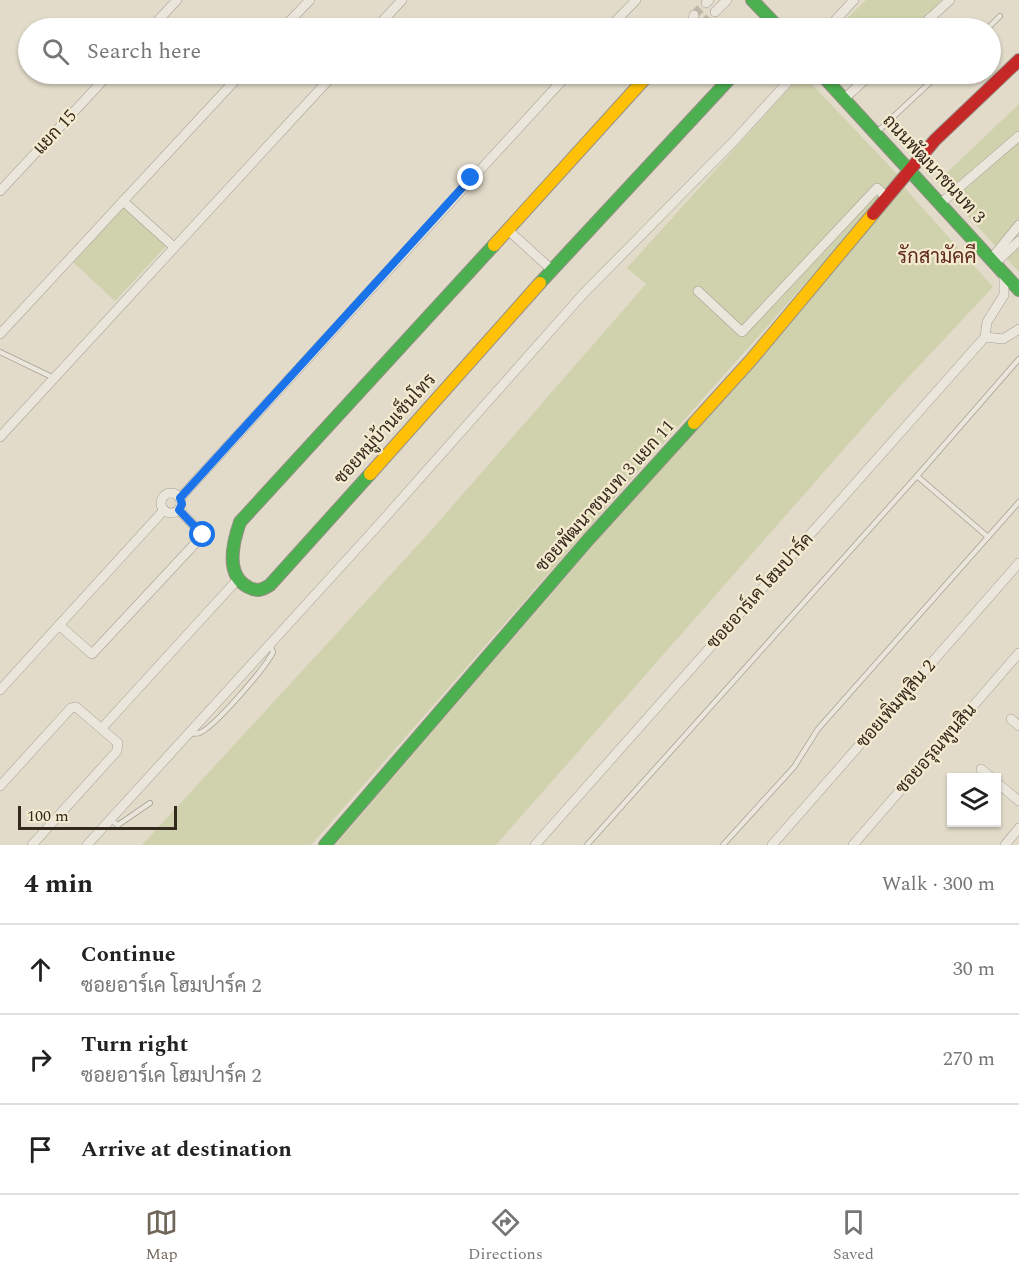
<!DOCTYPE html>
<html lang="en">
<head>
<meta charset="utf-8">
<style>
	body { margin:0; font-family:Spectral,Sarabun,serif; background:#f6f6f6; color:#222 }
	.controls { position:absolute; right:18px; bottom:18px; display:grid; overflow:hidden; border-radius:0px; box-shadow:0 2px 4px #0004 }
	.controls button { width:54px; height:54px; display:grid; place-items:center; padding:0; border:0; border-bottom:2px solid #e0e0e0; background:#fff; color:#222; font:30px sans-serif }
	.scale { position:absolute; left:18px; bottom:15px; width:159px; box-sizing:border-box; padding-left:6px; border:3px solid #34291d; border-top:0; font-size:16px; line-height:21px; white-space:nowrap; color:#34291d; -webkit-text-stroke:4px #f4eacf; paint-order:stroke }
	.stop { position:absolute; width:18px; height:18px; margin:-14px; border:4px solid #1a73e8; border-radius:50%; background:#fff }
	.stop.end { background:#1a73e8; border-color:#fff; box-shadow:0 2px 6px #0008 }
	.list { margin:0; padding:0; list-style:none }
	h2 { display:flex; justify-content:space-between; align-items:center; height:78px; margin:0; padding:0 24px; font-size:26px }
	h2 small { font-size:20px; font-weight:400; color:#767676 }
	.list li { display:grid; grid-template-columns:39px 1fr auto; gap:18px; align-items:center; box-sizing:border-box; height:90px; padding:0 24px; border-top:2px solid #e0e0e0 }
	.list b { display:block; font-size:22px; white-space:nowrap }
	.list p { margin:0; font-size:20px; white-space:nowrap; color:#767676 }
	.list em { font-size:20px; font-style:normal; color:#767676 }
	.icon { flex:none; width:33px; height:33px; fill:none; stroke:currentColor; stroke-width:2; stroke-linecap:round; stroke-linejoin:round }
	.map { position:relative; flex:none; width:1019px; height:845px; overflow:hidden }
	.search { position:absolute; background:#fff; box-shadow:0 2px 4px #0004; left:18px; right:18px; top:18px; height:66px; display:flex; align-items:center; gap:15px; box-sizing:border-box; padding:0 21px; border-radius:33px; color:#767676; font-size:22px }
	.sheet { height:348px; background:#fff }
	nav { display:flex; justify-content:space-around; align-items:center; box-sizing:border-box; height:84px; border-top:2px solid #e0e0e0; background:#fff; font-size:16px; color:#767676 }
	nav a { display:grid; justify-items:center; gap:3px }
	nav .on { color:#71675a }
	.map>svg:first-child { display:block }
	.green { fill:#d0d1ad }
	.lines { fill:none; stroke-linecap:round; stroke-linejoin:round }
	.street-tunnel { stroke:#bfb7a7; stroke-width:9; stroke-dasharray:9 4.5; stroke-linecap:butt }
	.lane-casing { stroke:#a7a094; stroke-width:6 }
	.street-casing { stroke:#a7a094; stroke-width:10 }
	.fast-casing { stroke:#968f84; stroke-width:14 }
	.slow-casing { stroke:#968f84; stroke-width:14 }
	.jam-casing { stroke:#968f84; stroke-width:14 }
	.lane { stroke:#eae6dc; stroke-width:4.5 }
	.street { stroke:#eae6dc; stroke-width:9 }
	.fast { stroke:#4caf50; stroke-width:12 }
	.slow { stroke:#ffc107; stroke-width:12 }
	.jam { stroke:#c62828; stroke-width:12 }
	.route { stroke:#1a73e8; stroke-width:8 }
	.labels { text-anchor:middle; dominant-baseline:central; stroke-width:4.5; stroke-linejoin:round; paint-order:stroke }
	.street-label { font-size:18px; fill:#34291d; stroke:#f4eacf }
	.neighbourhood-label { font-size:20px; fill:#5f2c1e; stroke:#f4eacf }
</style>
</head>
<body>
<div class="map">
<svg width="1019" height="845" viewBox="0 0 1019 845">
	<rect width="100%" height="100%" fill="#e2dbca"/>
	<!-- green -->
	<g class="green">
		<path d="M866,0h76l-30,28h-75z"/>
		<path d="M802,74l96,101 -23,30 -256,288 -308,352h-169l286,-311 218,-250 -19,-16z"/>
		<path d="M1019,104v168l-82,-90z"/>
		<path d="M903,186l90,101 -105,112 -392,446h-161z"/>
		<path d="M124,207l42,39 -51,55 -42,-39z"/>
	</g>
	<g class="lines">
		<!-- street-tunnel -->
		<g class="street-tunnel">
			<path d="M694,15l12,-12"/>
			<path d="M703,24l12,-12"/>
		</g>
		<!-- lane casing -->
		<g class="lane-casing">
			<g id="lane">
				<path d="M988,28l12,-12"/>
				<path d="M876,133l63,-59"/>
				<path d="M0,352l54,26"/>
				<path d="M917,476l71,61"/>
				<path d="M189,733c3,0 7,1 10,0 14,-4 67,-66 74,-81l-3,-8"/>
				<path d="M110,820l8,5 32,-22"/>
				<path d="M587,845l330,-369 102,-117"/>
				<path d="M723,845l71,-78 24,-38 201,-227"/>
			</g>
		</g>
		<!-- street casing -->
		<g class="street-casing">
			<g id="street">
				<path d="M706,3l3,-3"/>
				<path d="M715,12l12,-12"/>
				<path d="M694,15l-2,10 11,-1"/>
				<path d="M151,28l26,-28"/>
				<path d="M283,28l27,-28"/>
				<path d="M376,28l26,-28"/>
				<path d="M609,28l27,-28"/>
				<path d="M828,28l26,-28"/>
				<path d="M919,28l31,-28"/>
				<path d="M844,99l27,-25"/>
				<path d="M0,191l109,-117"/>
				<path d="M123,201l51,46"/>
				<path d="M941,203l78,-67"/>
				<path d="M508,230l44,40"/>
				<path d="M991,259l28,-34"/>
				<path d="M995,263l24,-22"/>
				<path d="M698,291l44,41 135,-144 10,10"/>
				<path d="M0,334l241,-260"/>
				<path d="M985,337l18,2 16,-10"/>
				<path d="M0,437l334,-363"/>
				<circle cx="171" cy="503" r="10"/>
				<path d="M180,498l388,-424"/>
				<path d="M59,625l33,29 111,-119 -24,-25"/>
				<path d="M0,690l164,-180"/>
				<path d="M1011,719l8,7"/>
				<path d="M102,728l136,-149"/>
				<path d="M981,769l11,9"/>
				<path d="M996,782l23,19"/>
				<path d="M0,786l71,-78 5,-1 42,36 -1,8 -85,94"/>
				<path d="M87,845l287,-315 210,-237 150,-152 61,-67"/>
				<path d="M535,845l450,-508 2,-15 17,-27v-21"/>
				<path d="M772,845l247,-282"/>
				<path d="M853,845l166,-192"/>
				<path d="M1005,845l14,-17"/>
			</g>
		</g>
		<!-- fast casing -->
		<g class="fast-casing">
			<g id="fast">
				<path d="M752,0l27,28"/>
				<path d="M821,74l198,216"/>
				<path d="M540,283l194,-209"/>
				<path d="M370,474l-100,111c-8,5 -13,7 -22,2 -23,-12 -15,-45 -8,-65l254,-277"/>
				<path d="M325,845l263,-305 106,-117"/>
			</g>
		</g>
		<!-- slow casing -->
		<g class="slow-casing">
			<g id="slow">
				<path d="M494,245l155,-171"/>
				<path d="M694,423l57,-63 122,-146"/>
				<path d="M370,474l170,-191"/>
			</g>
		</g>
		<!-- jam casing -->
		<g class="jam-casing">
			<path id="jam" d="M873,214l62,-74 84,-80"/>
		</g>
		<!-- lane -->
		<use href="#lane" class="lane"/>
		<!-- street -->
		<use href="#street" class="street"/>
		<!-- fast -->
		<use href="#fast" class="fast"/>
		<!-- slow -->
		<use href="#slow" class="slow"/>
		<!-- jam -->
		<use href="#jam" class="jam"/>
	</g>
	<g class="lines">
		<!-- route -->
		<path class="route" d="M203,535l-24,-25 3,-6 -2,-6 291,-320"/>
	</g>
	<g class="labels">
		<!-- street labels -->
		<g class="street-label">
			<text transform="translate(55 132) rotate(-47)">แยก 15</text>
			<text transform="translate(934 169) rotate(47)">ถนนพัฒนาชนบท 3</text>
			<text transform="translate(385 429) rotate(-48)">ซอยหมู่บ้านเซ็นโทร</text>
			<text transform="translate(605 496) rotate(-48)">ซอยพัฒนาชนบท 3 แยก 11</text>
			<text transform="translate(760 591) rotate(-48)">ซอยอาร์เค โฮมปาร์ค</text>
			<text transform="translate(896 704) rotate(-49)">ซอยเพิ่มพูสิน 2</text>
			<text transform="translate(936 749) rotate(-49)">ซอยอรุณพูนสิน</text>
		</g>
		<!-- neighbourhood labels -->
		<g class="neighbourhood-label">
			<text x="937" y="257">รักสามัคคี</text>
		</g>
	</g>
</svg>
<div class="controls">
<button><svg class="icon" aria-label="layers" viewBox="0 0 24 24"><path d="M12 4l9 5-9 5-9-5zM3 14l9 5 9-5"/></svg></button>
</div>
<div class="scale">100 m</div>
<div class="stop" style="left:203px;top:535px"></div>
<div class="stop end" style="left:471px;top:178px"></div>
<div class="search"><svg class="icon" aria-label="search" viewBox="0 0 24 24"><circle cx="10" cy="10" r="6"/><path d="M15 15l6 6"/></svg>Search here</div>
</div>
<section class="sheet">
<h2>4 min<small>Walk · 300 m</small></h2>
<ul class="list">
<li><svg class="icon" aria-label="ahead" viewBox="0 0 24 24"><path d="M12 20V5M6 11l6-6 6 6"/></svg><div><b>Continue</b><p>ซอยอาร์เค โฮมปาร์ค 2</p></div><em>30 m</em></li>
<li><svg class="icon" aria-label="right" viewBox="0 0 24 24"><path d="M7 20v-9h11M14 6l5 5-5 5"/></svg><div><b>Turn right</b><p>ซอยอาร์เค โฮมปาร์ค 2</p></div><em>270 m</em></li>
<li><svg class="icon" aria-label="arrive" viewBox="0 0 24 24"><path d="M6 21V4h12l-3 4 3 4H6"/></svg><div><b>Arrive at destination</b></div></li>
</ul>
</section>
<nav>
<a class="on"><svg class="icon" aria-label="map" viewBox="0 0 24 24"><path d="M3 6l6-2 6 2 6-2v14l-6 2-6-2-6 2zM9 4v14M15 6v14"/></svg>Map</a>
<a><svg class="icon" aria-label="directions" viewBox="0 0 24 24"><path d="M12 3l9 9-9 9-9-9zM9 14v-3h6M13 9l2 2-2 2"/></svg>Directions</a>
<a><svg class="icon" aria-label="saved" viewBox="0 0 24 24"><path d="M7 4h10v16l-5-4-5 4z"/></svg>Saved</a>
</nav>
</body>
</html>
